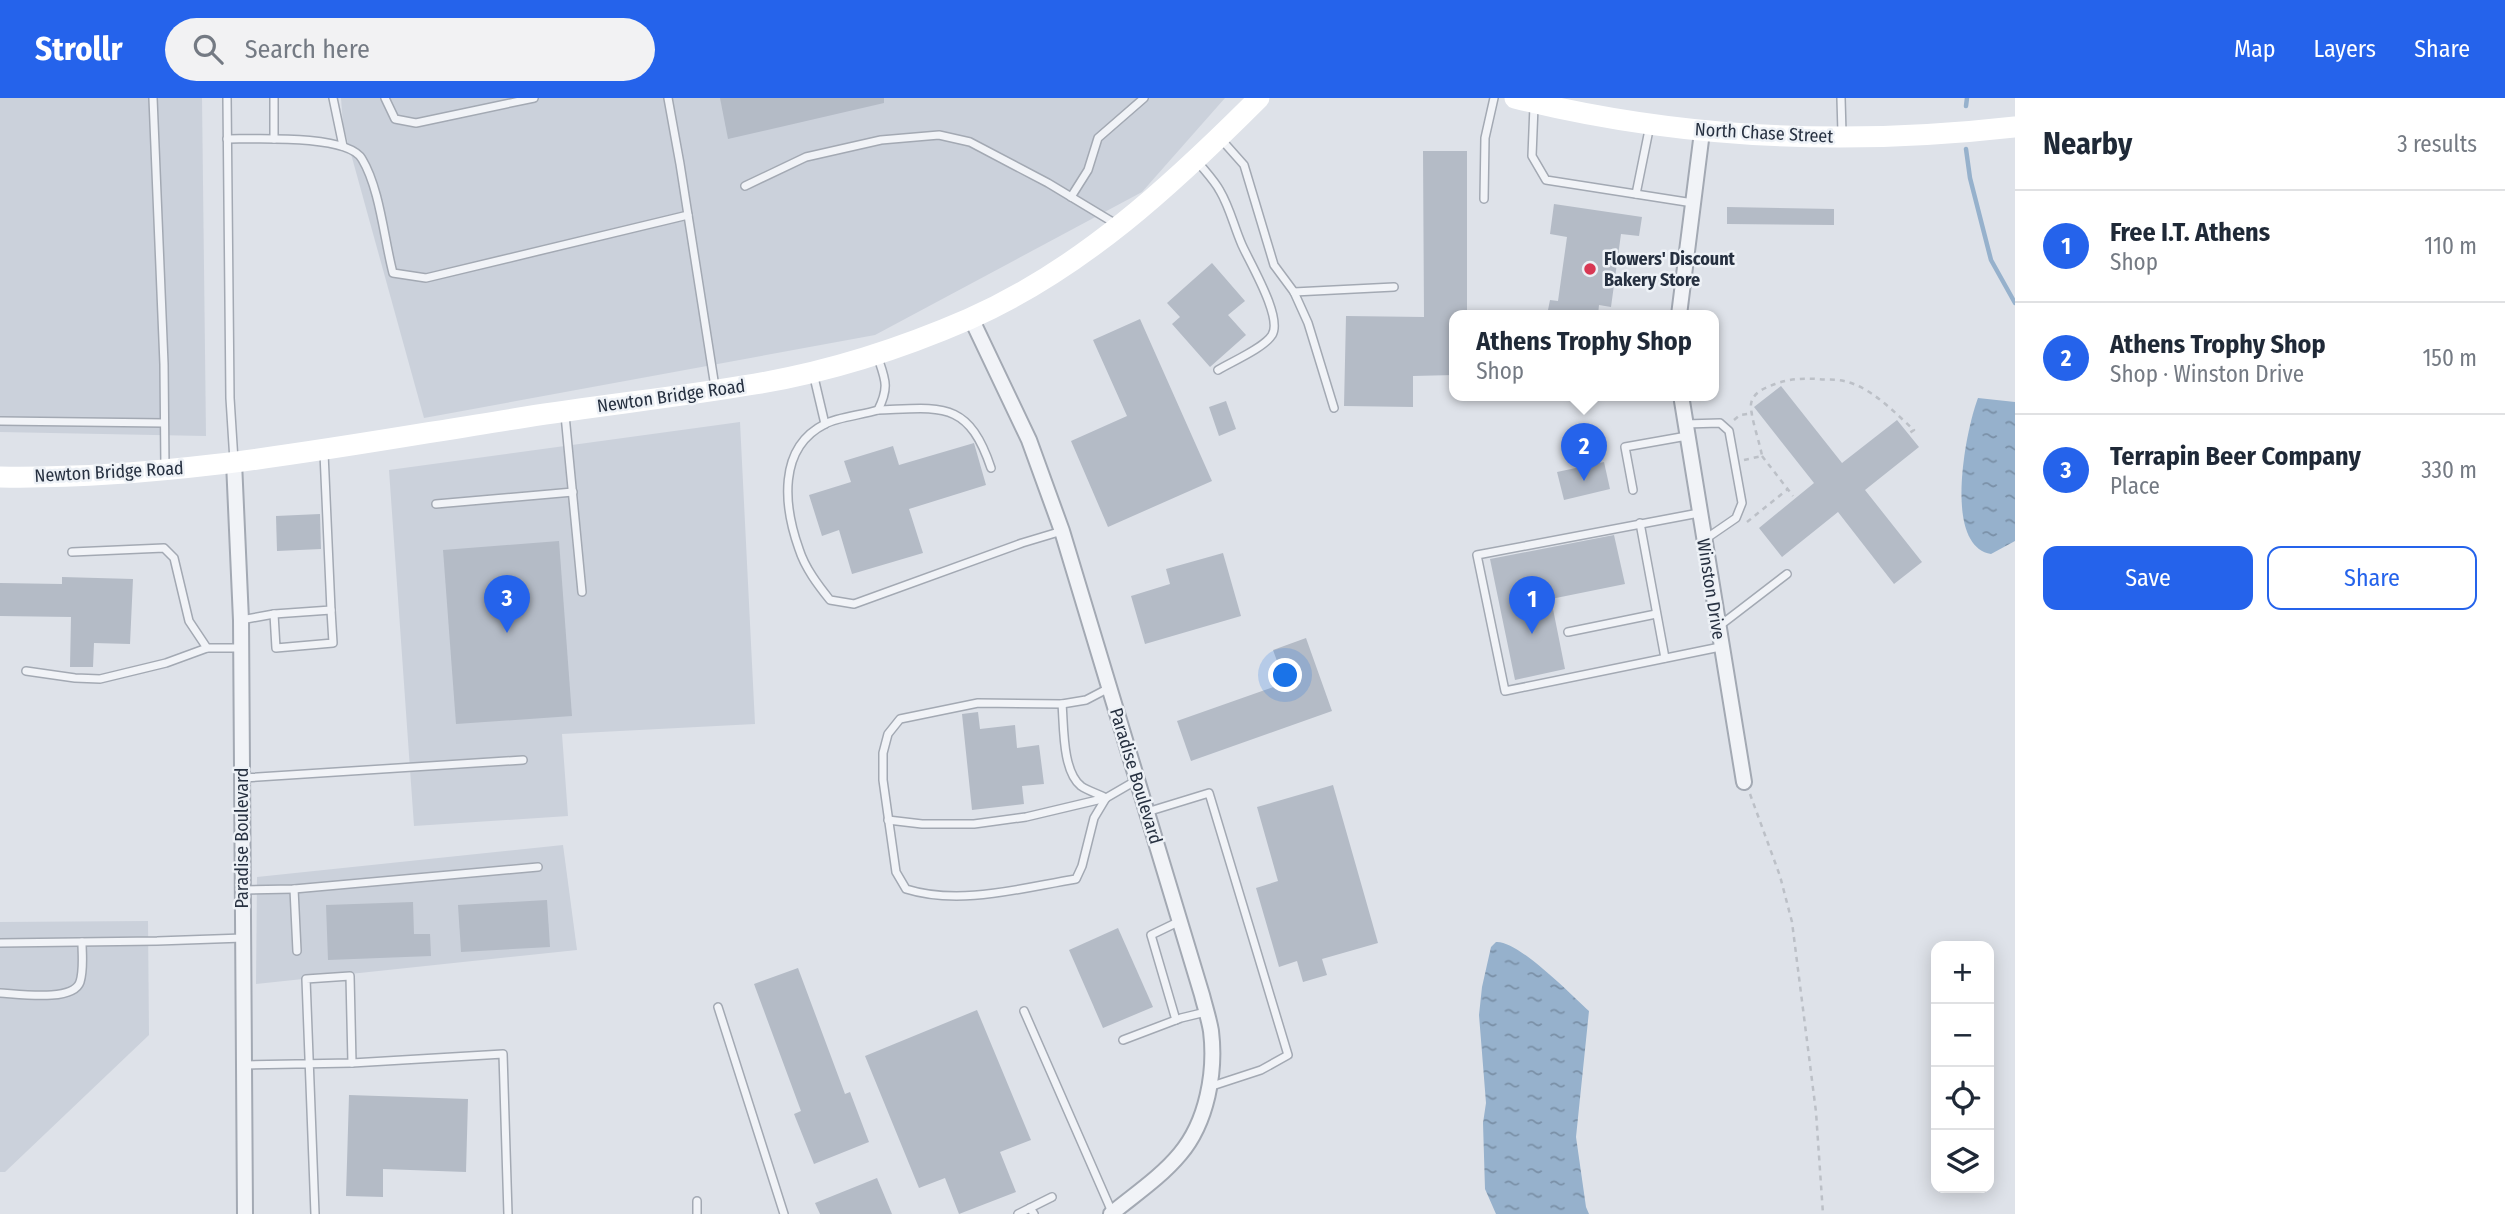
<!DOCTYPE html>
<html lang="en">
<head>
<meta charset="utf-8">
<style>
	body { margin:0; font-family:"Fira Sans Condensed",sans-serif; background:#f2f2f3; color:#1f2937 }
	.controls { position:absolute; right:21px; bottom:21px; display:grid; overflow:hidden; border-radius:14px; box-shadow:0 4px 18px #0003 }
	.controls button { width:63px; height:63px; display:grid; place-items:center; padding:0; border:0; border-bottom:2px solid #e0e1e3; background:#fff; color:#1f2937; font:35px sans-serif }
	.you { position:absolute; left:1286px; top:578px; width:24px; height:24px; margin:-18px; border:5px solid #fff; border-radius:50%; background:#1a73e8; box-shadow:0 0 0 10px #1a73e833 }
	.badge { display:grid; place-items:center; width:46px; height:46px; border-radius:50%; background:#2563eb; color:#fff; font-size:23px; font-weight:700 }
	.pin { position:absolute; translate:-50% -58px; filter:drop-shadow(0 2px 4px #0008) }
	.pin::after { content:''; position:absolute; top:37px; width:24px; height:21px; background:inherit; clip-path:polygon(0 0,100% 0,50% 100%) }
	.popup { position:absolute; left:1449px; top:212px; width:270px; height:91px; box-sizing:border-box; display:grid; place-content:center; border-radius:14px; background:#fff; filter:drop-shadow(0 2px 5px #0005); font-size:23px; white-space:nowrap; color:#747a83 }
	.popup b { font-size:26px; color:#1f2937 }
	.popup::after { content:''; position:absolute; left:50%; top:100%; margin-left:-14px; border:14px solid transparent; border-top-color:#fff }
	.list { margin:0; padding:0; list-style:none }
	h2 { display:flex; justify-content:space-between; align-items:center; height:91px; margin:0; padding:0 28px; font-size:30px }
	h2 small { font-size:23px; font-weight:400; color:#747a83 }
	.list li { display:grid; grid-template-columns:46px 1fr auto; gap:21px; align-items:center; box-sizing:border-box; height:112px; padding:0 28px; border-top:2px solid #e0e1e3 }
	.list b { display:block; font-size:26px; white-space:nowrap }
	.list p { margin:0; font-size:23px; white-space:nowrap; color:#747a83 }
	.list em { font-size:23px; font-style:normal; color:#747a83 }
	.actions { display:flex; gap:14px; padding:21px 28px }
	.actions a { flex:1; padding:16px 0; border:2px solid #2563eb; border-radius:14px; text-align:center; font-size:24px; color:#2563eb }
	.actions .main { background:#2563eb; color:#fff }
	.icon { flex:none; width:38px; height:38px; fill:none; stroke:currentColor; stroke-width:2; stroke-linecap:round; stroke-linejoin:round }
	.map { position:relative; flex:none; width:2015px; height:1116px; overflow:hidden }
	header { display:flex; align-items:center; gap:42px; box-sizing:border-box; height:98px; padding:0 35px; background:#2563eb; color:#fff }
	header strong { font-size:33px }
	nav { display:flex; gap:38px; margin-inline-start:auto; font-size:24px }
	.search { width:490px; height:63px; background:#f2f2f3; display:flex; align-items:center; gap:18px; box-sizing:border-box; padding:0 24px; border-radius:38px; color:#747a83; font-size:26px }
	main { display:flex }
	aside { flex:1; background:#fff }
	.map>svg:first-child { display:block }
	.built { fill:#cbd1db }
	.water { fill:url(#water-ripples) }
	.lines { fill:none; stroke-linecap:round; stroke-linejoin:round }
	.stream { stroke:#96b1cc; stroke-width:4.5 }
	.building { fill:#b4bbc6 }
	.lane-casing { stroke:#a3a9b3; stroke-width:10 }
	.street-casing { stroke:#a3a9b3; stroke-width:18 }
	.path { stroke:#bcc0c7; stroke-width:2.5; stroke-dasharray:5 5; stroke-linecap:butt }
	.lane { stroke:#f1f3f7; stroke-width:7 }
	.street { stroke:#f1f3f7; stroke-width:14 }
	.secondary { stroke:#fff; stroke-width:21 }
	.poi-dot { fill:#d83854; stroke:#edf1f6; stroke-width:2.5 }
	.labels { text-anchor:middle; dominant-baseline:central; stroke-width:5; stroke-linejoin:round; paint-order:stroke }
	.street-label { font-size:18px; fill:#263040; stroke:#edf1f6 }
	.poi-label { font-size:18px; font-weight:bold; fill:#263040; stroke:#edf1f6; text-anchor:start }
</style>
</head>
<body>
<header>
<strong>Strollr</strong>
<div class="search"><svg class="icon" aria-label="search" viewBox="0 0 24 24"><circle cx="10" cy="10" r="6"/><path d="M15 15l6 6"/></svg>Search here</div>
<nav><a>Map</a><a>Layers</a><a>Share</a></nav>
</header>
<main>
<div class="map">
<svg width="2015" height="1116" viewBox="0 0 2015 1116">
	<defs>
		<pattern id="water-ripples" width="26" height="14" patternUnits="userSpaceOnUse" patternTransform="scale(1.75)"><rect width="26" height="14" fill="#96b1cc"/><path d="M2 4q2-2 4 0t4 0M15 11q2-2 4 0t4 0" fill="none" stroke="#7a90a7"/></pattern>
	</defs>
	<rect width="100%" height="100%" fill="#dee2e9"/>
	<!-- built -->
	<g class="built">
		<path d="M0,0h202l4,338 -206,-4z"/>
		<path d="M341,0h884l-83,94 -267,143 -451,83 -81,-293z"/>
		<path d="M740,324l15,302 -193,10 6,82 -154,10 -25,-356z"/>
		<path d="M563,747l14,105 -321,34 1,-107z"/>
		<path d="M148,823l1,114 -144,137h-5v-250z"/>
	</g>
	<!-- water -->
	<g class="water">
		<path d="M1978,300l37,4v139l-24,13c-49,-8 -25,-125 -13,-156z"/>
		<path d="M1496,844c22,-2 75,53 93,69l-13,126 10,70 3,7h-93l-11,-25 -2,-66 3,-20 -7,-88 3,-28 9,-40z"/>
	</g>
	<g class="lines">
		<!-- stream -->
		<g class="stream">
			<path d="M1966,8l1,-8"/>
			<path d="M1966,51l4,29 21,82 24,43"/>
		</g>
	</g>
	<!-- building -->
	<g class="building">
		<path d="M720,0h164v5l-156,36z"/>
		<path d="M1423,53h44v164h-13v60l-41,1v31l-69,-1 2,-90 78,1z"/>
		<path d="M1554,106l88,13 -3,19 -18,-2 -10,73 -12,-2 -1,10h-51l3,-15 8,1 9,-64 -17,-3z"/>
		<path d="M1727,109l107,2v16l-107,-1z"/>
		<path d="M1212,165l33,38 -17,14 18,20 -36,32 -38,-43 8,-7 -13,-14z"/>
		<path d="M1140,221l72,162 -104,46 -37,-86 56,-25 -34,-76z"/>
		<path d="M1781,288l61,77 55,-43 22,27 -54,43 57,72 -28,22 -56,-72 -56,45 -23,-29 55,-45 -60,-76z"/>
		<path d="M1226,303l10,28 -17,7 -10,-29z"/>
		<path d="M974,345l12,42 -77,24 14,44 -71,21 -13,-44 -17,6 -13,-41 42,-13 -7,-21 49,-15 6,19z"/>
		<path d="M1604,364l6,27 -46,11 -7,-28z"/>
		<path d="M320,416l1,35 -44,2 -1,-35z"/>
		<path d="M1614,437l11,49 -74,15 14,70 -50,11 -25,-121z"/>
		<path d="M559,443l13,175 -116,8 -13,-174z"/>
		<path d="M1223,455l18,63 -96,28 -14,-48 39,-12 -4,-15z"/>
		<path d="M62,479l71,2 -3,65 -36,-1 -1,24h-23l1,-50 -71,-1v-33l62,1z"/>
		<path d="M1306,540l26,73 -141,50 -14,-40 108,-38 -12,-33z"/>
		<path d="M978,614l2,17 35,-4 2,23 22,-3 5,39 -22,2 2,18 -52,6 -10,-96z"/>
		<path d="M1333,687l45,158 -56,16 5,16 -24,7 -6,-21 -18,6 -23,-79 22,-7 -21,-74z"/>
		<path d="M547,802l3,47 -89,5 -3,-47z"/>
		<path d="M413,804l1,32h16l1,22 -103,4 -2,-55z"/>
		<path d="M1118,830l35,79 -50,21 -34,-78z"/>
		<path d="M798,870l47,126 5,-2 19,50 -55,22 -20,-50 7,-3 -47,-127z"/>
		<path d="M977,912l54,130 -31,12 16,40 -57,22 -14,-36 -26,10 -54,-132z"/>
		<path d="M349,997l119,4 -2,73 -83,-3v28l-37,-1z"/>
		<path d="M877,1080l15,36h-72l-5,-11z"/>
	</g>
	<g class="lines">
		<!-- lane casing -->
		<g class="lane-casing">
			<g id="lane">
				<path d="M153,0l11,266 1,104"/>
				<path d="M227,0l3,300 4,63"/>
				<path d="M274,0v41"/>
				<path d="M333,0l10,48"/>
				<path d="M385,0l10,21 21,4 118,-25"/>
				<path d="M668,0l12,66 35,223"/>
				<path d="M1841,0l1,35"/>
				<path d="M1534,8l-2,50 14,24 147,23"/>
				<path d="M1220,40l24,27 30,100 20,27 14,31 26,85"/>
				<path d="M227,41c27,0 121,-5 135,20 18,30 22,80 31,114l33,5 262,-63"/>
				<path d="M1197,63c7,9 17,19 23,30 10,17 14,36 22,54 8,18 41,73 30,90 -8,13 -41,27 -54,35"/>
				<path d="M745,88l61,-29 75,-17 58,-5 31,7 78,41 68,41"/>
				<path d="M1636,96l14,-69"/>
				<path d="M1071,99l17,-27 10,-32 46,-40"/>
				<path d="M1484,101l1,-61 9,-40"/>
				<path d="M1294,194l100,-5"/>
				<path d="M877,257c8,24 13,31 1,55 -16,5 -40,7 -53,14 -48,24 -41,83 -26,125 6,19 19,36 31,51l24,4 168,-61 40,-12"/>
				<path d="M813,275l12,51"/>
				<path d="M878,312c62,-2 90,-11 113,58"/>
				<path d="M565,317l17,177"/>
				<path d="M0,323l164,2"/>
				<path d="M1685,326l35,-1 9,8 13,72 -6,15 -32,22"/>
				<path d="M1633,392l-8,-43 62,-11"/>
				<path d="M436,406l137,-12"/>
				<path d="M1699,415l-222,42 28,136 215,-44"/>
				<path d="M1640,425l25,135"/>
				<path d="M72,454l92,-4 10,10 15,63 18,27h34"/>
				<path d="M274,516l2,34 57,-5 -2,-33"/>
				<path d="M241,522l33,-6 57,-4 -7,-157"/>
				<path d="M1718,529l69,-53"/>
				<path d="M1568,534l88,-18"/>
				<path d="M26,573l49,7 25,1 66,-16 41,-15"/>
				<path d="M1062,606c2,21 0,67 19,82 7,5 18,8 25,12"/>
				<path d="M243,680l280,-18"/>
				<path d="M1106,700l-12,20 -12,48 -6,13c-55,9 -116,27 -170,10l-10,-17 -13,-92v-27l5,-19 12,-15 78,-16 84,1 24,-4 23,-12"/>
				<path d="M1147,714l62,-19 79,262 -27,15 -52,17"/>
				<path d="M888,722l34,4h52l52,-7 80,-19 31,-18"/>
				<path d="M294,791l3,62"/>
				<path d="M243,792l51,-1 244,-22"/>
				<path d="M0,845l157,-2 86,-3"/>
				<path d="M0,895c19,1 73,9 80,-11 4,-13 2,-27 2,-40"/>
				<path d="M718,909l66,207"/>
				<path d="M1024,913l88,201"/>
				<path d="M1176,922l-25,-85 29,-14"/>
				<path d="M1123,942l58,-22 25,-6"/>
				<path d="M352,965l151,-9 5,160"/>
				<path d="M244,967l108,-2 -2,-87 -44,3 9,235"/>
				<path d="M697,1103v13"/>
				<path d="M1030,1110l22,-11"/>
				<path d="M1018,1116l12,-6 4,6"/>
			</g>
		</g>
		<!-- street casing -->
		<g class="street-casing">
			<g id="street">
				<path d="M1679,217l23,-183"/>
				<path d="M971,220l58,122 33,91 140,464c3,12 7,24 9,36 5,41 -4,91 -31,123 -19,23 -46,41 -69,60"/>
				<path d="M1681,297l63,387"/>
				<path d="M234,364l7,158 4,594"/>
			</g>
		</g>
		<!-- path -->
		<g class="path">
			<path d="M1734,322l6,-5 13,-2"/>
			<path d="M1762,358l31,40"/>
			<path d="M1744,362l18,-4c-2,-13 -12,-40 -11,-52 2,-12 14,-16 24,-20 14,-5 27,-6 42,-5 9,1 19,0 27,2 27,6 50,31 70,49l-6,4"/>
			<path d="M1747,424l41,-33"/>
			<path d="M1750,696l30,82 12,46 24,190 7,102"/>
		</g>
		<!-- lane -->
		<use href="#lane" class="lane"/>
		<!-- street -->
		<use href="#street" class="street"/>
		<!-- secondary -->
		<g class="secondary">
			<path d="M1515,0c164,41 333,48 500,29"/>
			<path d="M0,379c177,3 352,-33 526,-60 76,-12 153,-20 229,-33 73,-12 145,-35 214,-65 113,-50 204,-135 290,-221"/>
		</g>
	</g>
	<!-- markers -->
	<circle class="poi-dot" cx="1590" cy="171" r="7"/>
	<g class="labels">
		<!-- street labels -->
		<g class="street-label">
			<text transform="translate(1764 35) rotate(3)">North Chase Street</text>
			<text transform="translate(671 298) rotate(-8)">Newton Bridge Road</text>
			<text transform="translate(109 374) rotate(-3)">Newton Bridge Road</text>
			<text transform="translate(1711 491) rotate(81)">Winston Drive</text>
			<text transform="translate(1136 678) rotate(73)">Paradise Boulevard</text>
			<text transform="translate(242 740) rotate(-90)">Paradise Boulevard</text>
		</g>
		<!-- poi labels -->
		<g class="poi-label">
			<text x="1604" y="161">Flowers' Discount<tspan x="1604" dy="21">Bakery Store</tspan></text>
		</g>
	</g>
</svg>
<div class="controls">
<button>+</button>
<button>−</button>
<button><svg class="icon" aria-label="locate" viewBox="0 0 24 24"><circle cx="12" cy="12" r="6"/><path d="M12 2v4M12 18v4M2 12h4M18 12h4"/></svg></button>
<button><svg class="icon" aria-label="layers" viewBox="0 0 24 24"><path d="M12 4l9 5-9 5-9-5zM3 14l9 5 9-5"/></svg></button>
</div>
<div class="you"></div>
<div class="pin badge" style="left:1532px;top:536px">1</div>
<div class="pin badge" style="left:1584px;top:383px">2</div>
<div class="popup"><b>Athens Trophy Shop</b>Shop</div>
<div class="pin badge" style="left:507px;top:535px">3</div>
</div>
<aside>
<h2>Nearby<small>3 results</small></h2>
<ul class="list">
<li><span class="badge">1</span><div><b>Free I.T. Athens</b><p>Shop</p></div><em>110 m</em></li>
<li><span class="badge">2</span><div><b>Athens Trophy Shop</b><p>Shop · Winston Drive</p></div><em>150 m</em></li>
<li><span class="badge">3</span><div><b>Terrapin Beer Company</b><p>Place</p></div><em>330 m</em></li>
</ul>
<div class="actions"><a class="main">Save</a><a>Share</a></div>
</aside>
</main>
</body>
</html>
